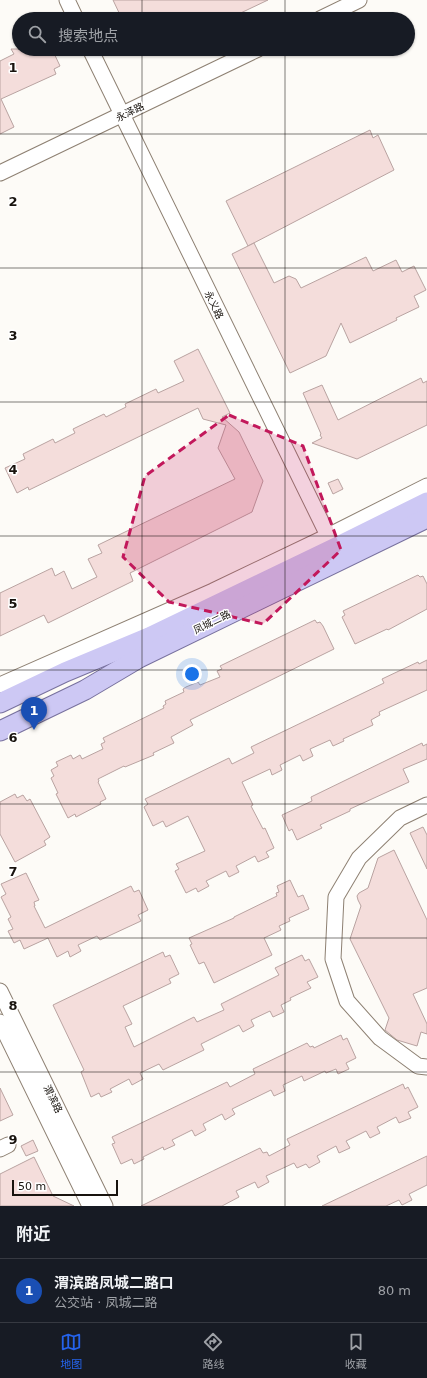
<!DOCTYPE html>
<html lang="zh">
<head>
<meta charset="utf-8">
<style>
	body { margin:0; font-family:"DejaVu Sans","Noto Sans SC",sans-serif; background:#20242c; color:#f1f3f6 }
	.scale { position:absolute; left:12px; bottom:10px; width:106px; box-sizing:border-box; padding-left:4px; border:2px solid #18130e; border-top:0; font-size:11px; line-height:14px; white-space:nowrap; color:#18130e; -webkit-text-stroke:3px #fff; paint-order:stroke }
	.you { position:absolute; left:192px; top:674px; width:14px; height:14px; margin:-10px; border:3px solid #fff; border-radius:50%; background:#1a73e8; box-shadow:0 0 0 6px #1a73e833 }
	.badge { display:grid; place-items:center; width:26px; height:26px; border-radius:50%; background:#2563eb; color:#fff; font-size:13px; font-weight:700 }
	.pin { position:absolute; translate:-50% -33px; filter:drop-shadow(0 1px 2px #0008) }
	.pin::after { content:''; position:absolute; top:21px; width:14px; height:12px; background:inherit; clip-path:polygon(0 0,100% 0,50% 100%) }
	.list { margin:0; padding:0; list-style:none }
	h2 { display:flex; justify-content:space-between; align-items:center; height:52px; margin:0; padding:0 16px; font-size:17px }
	h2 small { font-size:13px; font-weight:400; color:#9ea1a6 }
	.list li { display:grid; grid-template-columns:26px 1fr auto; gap:12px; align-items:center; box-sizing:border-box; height:64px; padding:0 16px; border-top:1px solid #363941 }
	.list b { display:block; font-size:15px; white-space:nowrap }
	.list p { margin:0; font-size:13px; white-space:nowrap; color:#9ea1a6 }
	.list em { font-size:13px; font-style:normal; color:#9ea1a6 }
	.icon { flex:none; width:22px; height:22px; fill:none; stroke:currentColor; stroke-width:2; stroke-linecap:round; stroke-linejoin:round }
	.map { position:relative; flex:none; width:427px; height:1206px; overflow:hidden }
	.search { position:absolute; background:#171b24; box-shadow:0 1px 3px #0004; left:12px; right:12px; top:12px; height:44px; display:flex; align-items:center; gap:10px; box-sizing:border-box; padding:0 14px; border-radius:22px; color:#9ea1a6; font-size:15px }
	.sheet { height:116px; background:#171b24 }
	nav { display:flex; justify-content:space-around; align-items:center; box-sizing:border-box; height:56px; border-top:1px solid #363941; background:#171b24; font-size:11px; color:#9ea1a6 }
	nav a { display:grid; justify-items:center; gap:2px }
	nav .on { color:#2563eb }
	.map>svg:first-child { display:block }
	.building { fill:#f4dddb; stroke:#b9a3a1 }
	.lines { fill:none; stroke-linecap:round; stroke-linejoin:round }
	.minor-casing { stroke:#8e8173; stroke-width:17 }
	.major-casing { stroke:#78719e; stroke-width:21 }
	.minor { stroke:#fff; stroke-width:15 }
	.major { stroke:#cdc8f4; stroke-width:19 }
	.marked { fill:#c2185b; fill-opacity:0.2; stroke:#c2185b; stroke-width:3; stroke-dasharray:8 5; stroke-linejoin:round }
	.grid { fill:none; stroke:#18130e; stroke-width:1; stroke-opacity:0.55 }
	.labels { text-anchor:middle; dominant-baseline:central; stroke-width:3; stroke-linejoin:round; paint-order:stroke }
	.street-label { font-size:10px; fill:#18130e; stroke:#fff }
	.grid-label { font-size:13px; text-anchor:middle; font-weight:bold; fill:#18130e; stroke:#fff; stroke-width:3; stroke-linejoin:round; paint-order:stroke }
</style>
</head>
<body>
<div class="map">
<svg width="427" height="1206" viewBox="0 0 427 1206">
	<rect width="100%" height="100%" fill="#fdfbf7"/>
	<!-- building -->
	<g class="building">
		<path d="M113,0h155l-40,19h-106z"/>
		<path d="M11,49h41l8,17 -6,3 2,5 -55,25 13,28 -14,7v-73l14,-7z"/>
		<path d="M370,130l3,8 5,-3 16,35 -146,76 -22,-45z"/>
		<path d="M254,243l20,40 15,-7 7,3 5,9 65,-31 7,14 23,-11 6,12 12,-6 12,24 -12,6 5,11 -23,11 1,2 -47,23 -9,-20 -15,33 -36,17 -58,-119z"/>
		<path d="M198,349l32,64 -8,4 17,15 24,49 -11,31 -122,61 3,8 -85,42 -4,-8 -44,21v-43l52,-25 3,8 9,-5 8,18 25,-12 -9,-18 14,-6 -4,-8 137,-66 -17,-31 8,-23 -23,-6 -5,-11 -169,82 -1,-3 -11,6 -12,-25 20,-9 -2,-5 30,-15 2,4 20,-10 -2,-4 31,-15 2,3 20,-10 -1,-3 31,-15 2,4 26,-12 -10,-20z"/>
		<path d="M421,378l2,5 4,-2v44l-70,34 -45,-16 10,-5 -2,-3 1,-1 -18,-41 19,-8 16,35z"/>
		<path d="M338,479l5,10 -10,5 -5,-11z"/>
		<path d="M418,575l2,2 3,-1 4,8v25l-39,21 -1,-1 -32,15 -13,-27 3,-2 -2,-4z"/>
		<path d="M315,620l2,3 3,-1 3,4 11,23 -144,71 3,5 -22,12 3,6 -21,10 1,2 -29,12 -1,-1 -26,13 1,2 -1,1 8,17 -6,3 1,2 -25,13 -1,-3 -7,4 -12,-24 2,-1 -7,-15 3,-2 -3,-6 7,-4 -2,-4 15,-7 2,4 7,-4 2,4 21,-10 -2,-5 4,-2 -2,-4 61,-30 -1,-2 3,-2 -1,-3 19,-9 -1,-3 3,-2 12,-5 2,3 20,-8 -3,-6 5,-2 -2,-3z"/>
		<path d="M427,660v30l-48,22 1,3 -9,5 2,5 -30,14 1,2 -11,5 -3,-6 -20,9 3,7 -10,5 -3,-6 -20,10 2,5 -10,5 -2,-6 -28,13 11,23 -2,1 12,23 2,-1 9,20 -8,4 3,5 -11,5 -3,-6 -19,10 3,6 -10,5 -3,-6 -20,10 3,5 -11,6 -2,-4 -10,5 -11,-22 4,-2 -3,-5 29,-13 -17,-35 -22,11 -3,-6 -10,5 -9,-19 4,-3 -3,-5 84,-41 3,6 22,-11 -3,-6 133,-64 -2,-4 36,-17 1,2z"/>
		<path d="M422,743l1,3 4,-2v15l-24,10 6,13 -59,27v2l-30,14 2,3 -25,12 -5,-11 -3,2 -7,-16 30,-14 -1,-4z"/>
		<path d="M15,794l2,4 6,-3 4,6 3,-2 20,38 -6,4 2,4 -31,17 -15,-28v-32z"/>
		<path d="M423,827l4,8v34l-17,-36z"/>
		<path d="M394,850l33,70v68l-14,6 14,30v10l-6,-2 -4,14 -20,-6 -12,-10 4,-12 -39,-79 11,-33 -3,-6 -1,-4 2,-3 9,-5 10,-30z"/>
		<path d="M26,873l13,27 -5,2 1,4h-1l11,22 86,-42 3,6 5,-2 9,20 -10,5 3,6 -41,19 -3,-4 -19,9 3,6 -11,6 -2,-6 -11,6 -9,-19 -24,11 -4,-9 -6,3 -6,-12 5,-2 -5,-10 3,-2 -10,-20 5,-3 -5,-10z"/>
		<path d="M290,880l8,17 5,-2 6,14 -20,9 1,3 -11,5 2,4 -17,8 8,17 -58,28 -10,-21 -5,2 -9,-19 2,-1 -3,-6 45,-20v-1l43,-21 -1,-3 3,-1 -2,-6z"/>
		<path d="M163,952l2,5 5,-2 9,19 -10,5 2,4 -48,23 9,18 -7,3 9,20 60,-30 3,5 27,-12 -3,-6 58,-29 -4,-7 27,-13 3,6 4,-2 9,18 -11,5 4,6 -21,10 1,2 -10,5 3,7 -11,5 -3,-6 -19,9 3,6 -11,6 -4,-7 -38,19 3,6 -41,20 -4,-6 -19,9 3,6 -11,6 -3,-6 -19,10 2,3 -11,5 -2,-4 -8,4 -10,-25 3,-2 -31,-65z"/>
		<path d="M341,1035l2,5 4,-2 9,20 -10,5 3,6 -11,5 -2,-5 -10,4 -1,-2 -21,10 -2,-5 -19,9 2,6 -11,5 -3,-6 -39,19 3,5 -10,6 -3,-6 -19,10 3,6 -11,6 -3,-6 -20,10 3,5 -11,5 -1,-3 -20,10 1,2 -10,5 -2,-5 -11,5 -9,-20 3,-1 -3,-6 115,-55 3,5 25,-13 -2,-5 54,-26 3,4 3,-1 1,2z"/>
		<path d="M403,1084l2,5 3,-2 10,20 -10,5 3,6 -12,5 -3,-6 -19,10 3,6 -10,5 -4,-7 -20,10 4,7 -11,5 -3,-7 -19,10 3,6 -11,6 -3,-4 -9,4 -3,-5 -28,13 3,6 -11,6 -3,-6 -19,9 3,6 -17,9h-81l119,-58 3,5 4,-1 2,4 21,-11 -3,-6z"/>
		<path d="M0,1088l13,27 -13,6z"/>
		<path d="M33,1140l5,11 -12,5 -5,-10z"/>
		<path d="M427,1156v29l-18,9 3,6 -10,5 -3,-5 -13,6h-64z"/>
		<path d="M34,1157l19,39 21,10h-74v-32z"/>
	</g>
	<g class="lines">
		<!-- minor casing -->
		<g class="minor-casing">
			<g id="minor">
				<path d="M67,0l9,19"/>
				<path d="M320,19l39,-19"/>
				<path d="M90,49l249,509"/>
				<path d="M0,173l258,-124"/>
				<path d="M0,685l213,-94 115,-55 99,-50"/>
				<path d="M427,805l-27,13 -41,40 -23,39 -3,62 14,42 33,37 38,28 9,1"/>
				<path d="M0,991l105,215"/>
				<path d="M0,1022l90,184"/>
				<path d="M0,1149l8,-4"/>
			</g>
		</g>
		<!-- major casing -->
		<g class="major-casing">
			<g id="major">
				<path d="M0,703l65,-31 84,-35 185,-89 93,-46"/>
				<path d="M0,731l85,-41 54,-32 288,-140"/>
			</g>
		</g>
		<!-- minor -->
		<use href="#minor" class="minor"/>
		<!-- major -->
		<use href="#major" class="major"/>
	</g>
	<!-- marked area -->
	<path class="marked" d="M229,415l74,31 38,104 -78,74 -94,-22 -46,-45 22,-81z"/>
	<!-- grid -->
	<path class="grid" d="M142,0v19M285,0v19M142,49v1157M285,49v1157M0,134h427M0,268h427M0,402h427M0,536h427M0,670h427M0,804h427M0,938h427M0,1072h427"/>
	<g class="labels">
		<!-- street labels -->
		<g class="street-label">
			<text transform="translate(130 112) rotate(-26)">永泽路</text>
			<text transform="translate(214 305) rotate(64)">永义路</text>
			<text transform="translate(212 622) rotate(-26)">凤城二路</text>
			<text transform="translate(53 1099) rotate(64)">渭滨路</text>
		</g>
	</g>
	<g class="grid-label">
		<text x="13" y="72">1</text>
		<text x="13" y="206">2</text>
		<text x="13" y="340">3</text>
		<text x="13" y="474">4</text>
		<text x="13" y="608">5</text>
		<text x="13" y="742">6</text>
		<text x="13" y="876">7</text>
		<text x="13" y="1010">8</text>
		<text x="13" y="1144">9</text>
	</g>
</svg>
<div class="scale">50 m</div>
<div class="you"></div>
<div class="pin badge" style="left:34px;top:730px;background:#1a4fb4">1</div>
<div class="search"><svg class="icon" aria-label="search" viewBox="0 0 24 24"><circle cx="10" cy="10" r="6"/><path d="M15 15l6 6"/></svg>搜索地点</div>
</div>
<section class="sheet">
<h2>附近<small></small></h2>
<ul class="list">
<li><span class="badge" style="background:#1a4fb4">1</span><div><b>渭滨路凤城二路口</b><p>公交站 · 凤城二路</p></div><em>80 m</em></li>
</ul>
</section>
<nav>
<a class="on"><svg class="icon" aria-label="map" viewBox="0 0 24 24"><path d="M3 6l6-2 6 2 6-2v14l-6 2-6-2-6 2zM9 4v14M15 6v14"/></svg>地图</a>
<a><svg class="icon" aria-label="directions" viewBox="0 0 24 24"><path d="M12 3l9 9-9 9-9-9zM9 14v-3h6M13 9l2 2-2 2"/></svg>路线</a>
<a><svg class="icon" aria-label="saved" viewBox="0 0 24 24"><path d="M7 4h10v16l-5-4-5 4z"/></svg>收藏</a>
</nav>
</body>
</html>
